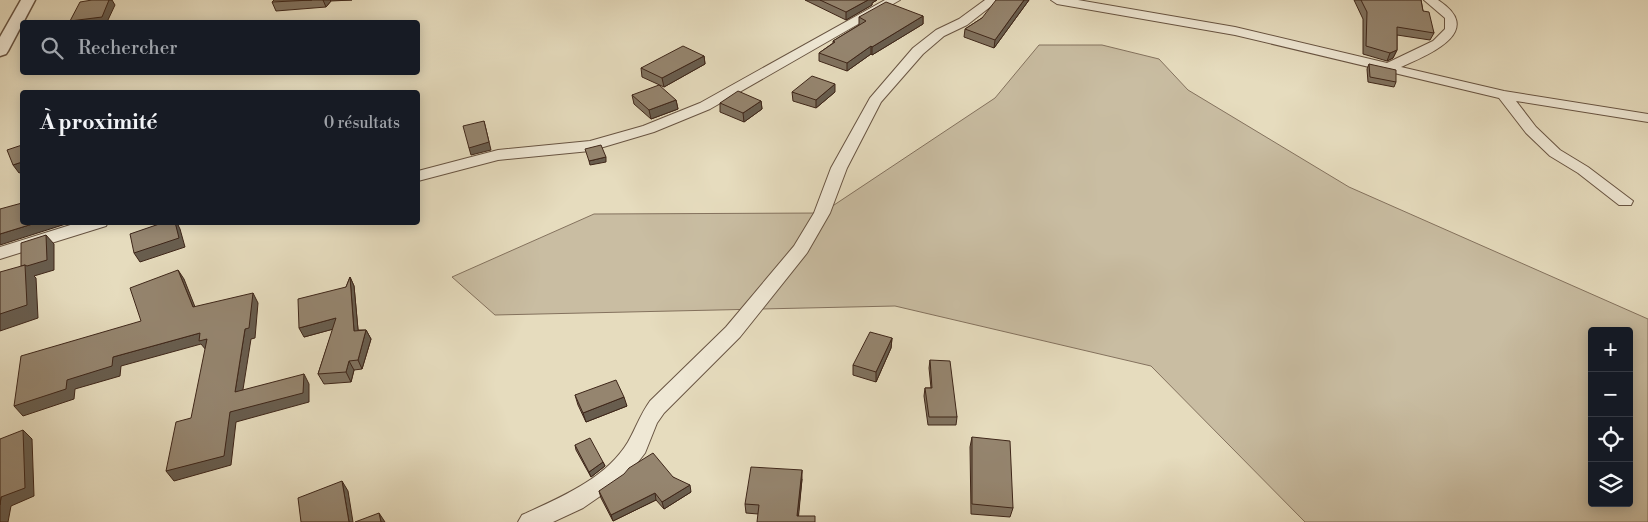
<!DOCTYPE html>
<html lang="fr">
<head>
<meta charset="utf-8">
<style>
	body { margin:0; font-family:"Libre Bodoni",serif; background:#242831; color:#f1f3f6 }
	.controls { position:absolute; right:15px; bottom:15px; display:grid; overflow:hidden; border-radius:5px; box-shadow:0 2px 12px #0003 }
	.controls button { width:45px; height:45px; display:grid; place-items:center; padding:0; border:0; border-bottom:1px solid #363941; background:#171b24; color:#f1f3f6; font:25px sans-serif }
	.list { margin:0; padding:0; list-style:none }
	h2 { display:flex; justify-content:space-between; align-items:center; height:65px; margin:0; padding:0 20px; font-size:21px }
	h2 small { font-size:16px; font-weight:400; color:#9ea1a6 }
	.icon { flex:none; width:28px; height:28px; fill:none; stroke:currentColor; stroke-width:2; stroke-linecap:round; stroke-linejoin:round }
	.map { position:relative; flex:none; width:1648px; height:522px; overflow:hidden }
	.search { position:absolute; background:#171b24; box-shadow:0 2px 12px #0003; left:20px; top:20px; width:400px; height:55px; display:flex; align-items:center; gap:12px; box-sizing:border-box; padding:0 18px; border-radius:5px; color:#9ea1a6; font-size:19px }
	.panel { position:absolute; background:#171b24; box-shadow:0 2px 12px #0003; left:20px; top:90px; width:400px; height:135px; border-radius:5px }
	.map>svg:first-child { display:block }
	.green { fill:#c9bda2; stroke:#84725e; fill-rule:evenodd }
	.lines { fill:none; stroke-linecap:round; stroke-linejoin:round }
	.minor-casing { stroke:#685442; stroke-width:2 }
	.tertiary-casing { stroke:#685442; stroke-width:3 }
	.minor { fill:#efe8d5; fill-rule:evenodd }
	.tertiary { fill:#efe8d5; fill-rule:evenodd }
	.wall { fill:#80725f; stroke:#3e2619 }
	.shaded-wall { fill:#685d4e; stroke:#3e2619 }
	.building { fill:#95856f; stroke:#3e2619 }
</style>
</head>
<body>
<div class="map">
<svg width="1648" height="522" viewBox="0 0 1648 522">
	<rect width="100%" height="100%" fill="#e6dcbe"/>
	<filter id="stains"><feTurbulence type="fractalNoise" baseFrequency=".004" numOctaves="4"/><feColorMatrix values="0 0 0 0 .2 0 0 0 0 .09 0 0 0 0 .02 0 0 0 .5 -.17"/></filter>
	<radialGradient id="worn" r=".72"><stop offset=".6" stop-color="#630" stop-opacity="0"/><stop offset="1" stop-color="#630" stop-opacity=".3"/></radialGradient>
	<!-- green -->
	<path class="green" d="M1039,45h63l57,14 29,31 161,97 299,132v203h-343l-154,-156 -256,-60 -400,9 -43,-38 142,-63 228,-1 173,-115zM1592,331h37v172h-37z"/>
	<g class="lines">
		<!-- minor casing -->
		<g class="minor-casing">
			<g id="minor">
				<path d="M885,0h15l-190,109 -56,23 -64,19 -92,9 -80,21v-10l80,-21 92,-9 53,-15 57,-23z"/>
				<path d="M985,0h14l-32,25 -23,11 -21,18 -42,48 -34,66 -17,45 -23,40 -67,84 -76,76 -7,10 -12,30 -20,26 -42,29 -30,14h-35l4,-7c37,-17 84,-36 106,-73 8,-14 12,-27 22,-41l76,-74 68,-81 20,-33 17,-45 39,-70 43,-50 23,-18 23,-11z"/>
				<path d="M1051,0h27l157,27 152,36 46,-22 12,-12v-11l-21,-18h14c48,31 -8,54 -37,67l103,24 144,23v8l-132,-21 20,26 24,23 28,17 45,34 -2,4h-12l-41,-32 -28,-17 -24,-23 -27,-35 -264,-63 -178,-31z"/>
				<path d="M80,222h28l-2,4 -106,33v-12z"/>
			</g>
		</g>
		<!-- tertiary casing -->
		<g class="tertiary-casing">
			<path id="tertiary" d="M21,0h14l-27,51 -2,3 -6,2v-19z"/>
		</g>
		<!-- minor -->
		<use href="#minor" class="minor"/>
		<!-- tertiary -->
		<use href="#tertiary" class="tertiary"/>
	</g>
	<!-- wall -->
	<g class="wall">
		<path d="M274,0h78l-21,1 -5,6 -50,4 -4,-9z"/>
		<path d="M805,0h72l-5,3v2l-26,15z"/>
		<path d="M1029,0l-35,48 -30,-11 1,-8 17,-11z"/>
		<path d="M1354,0h67l2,11 11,22 -4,7 -33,-5v15l-4,8 -6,3 -24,-7v-35z"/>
		<path d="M923,16v8l-51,31 -1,-1 -24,17 -28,-10v-8l14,-10v-2l26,-16v-8z"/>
		<path d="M704,56l1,8 -41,23 -22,-10 -1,-9z"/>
		<path d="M1369,64l27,18 -2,5 -26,-5 -1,-13z"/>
		<path d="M792,92h43l-19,16 -23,-7z"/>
		<path d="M632,95l44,5 2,9 -27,10 -17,-15z"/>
		<path d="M761,101l1,8 -18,13 -24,-10v-9z"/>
		<path d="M350,277l4,9 4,44h8l5,9 -9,30 -8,1 -3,12 -27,2 -6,-10 15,-45 -29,8 42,-50z"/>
		<path d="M892,338l-1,10 -15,34 -23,-7v-10z"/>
		<path d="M930,360l27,57 -1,8h-28l-4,-29 1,-8h6l-2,-20z"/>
		<path d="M575,395l52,11 -41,16 -8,-17z"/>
		<path d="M972,437l41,71 -3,9 -39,-3 -1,-67z"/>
		<path d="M575,445l28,17 2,4 -14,11 -15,-27z"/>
		<path d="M673,477l18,15 -27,17 -8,-9 -43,21 -12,-23 -2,-7z"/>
		<path d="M802,479l-4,37 17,6 -57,-8 -12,-1 -1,-9z"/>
	</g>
	<!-- shaded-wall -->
	<g class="shaded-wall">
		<path d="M109,0h3l3,5 -8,17h-37v-1z"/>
		<path d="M323,0h7l1,1 -5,6z"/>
		<path d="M868,0h9l-5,3v2l-26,15v-8z"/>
		<path d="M1024,0h5l-35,48 1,-8z"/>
		<path d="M923,16v8l-51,31v-8z"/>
		<path d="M871,46v8l-24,17v-8z"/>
		<path d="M1397,50l-4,8 -6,3 3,-8z"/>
		<path d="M704,56l1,8 -41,23 -2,-9z"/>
		<path d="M835,84v8l-19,16v-8z"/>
		<path d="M676,100l2,9 -27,10 -2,-9z"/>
		<path d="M761,101l1,8 -18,13 -1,-9z"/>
		<path d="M484,121l7,29 -20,5 -2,-7z"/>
		<path d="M606,157v5l-16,3 -1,-4z"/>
		<path d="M22,162v10l-3,1 -6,-8z"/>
		<path d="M39,222h33l-72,23v-11z"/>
		<path d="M164,222h22l-8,3 2,4 5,18 -45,15 -6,-9 34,-25z"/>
		<path d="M46,235l8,9v26l-20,6 2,2 2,40 -38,13v-17l25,-49z"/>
		<path d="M178,270l6,9 15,38 -6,-10z"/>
		<path d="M350,277l4,9 5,54 -5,-9z"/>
		<path d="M253,293l5,10 -3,35 -4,1 -10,63 -6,-10 10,-63z"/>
		<path d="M336,318l5,9 -37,10 -5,-9z"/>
		<path d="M366,330l5,9 -9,30 -4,-9z"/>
		<path d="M200,333l7,6 -1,11 -5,-6 -80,22 -1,10 -45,13 -1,10 -51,17 -9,-10 99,-49z"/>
		<path d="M892,338l-1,10 -15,34v-10z"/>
		<path d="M349,361l5,9 -3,12 -5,-10z"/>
		<path d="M304,374l5,10v18l-73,20 -5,43 -57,16 -8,-10 64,-59z"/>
		<path d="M624,397l3,9 -41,16 -3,-9z"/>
		<path d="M23,430l9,9 2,57 -23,10 -3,16h-8v-17l1,-8z"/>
		<path d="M603,462l2,4 -14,11 -2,-5z"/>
		<path d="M802,470v9l-4,43 -1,-6z"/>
		<path d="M342,481l6,10 5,31h-4z"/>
		<path d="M690,485l1,7 -27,17 -2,-7z"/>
		<path d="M655,493l1,7 -43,21 -2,-6z"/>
		<path d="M379,513l6,9h-4z"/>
	</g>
	<!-- building -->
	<g class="building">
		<path d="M92,0h17l-7,17 -32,4 10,-19z"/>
		<path d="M274,0h38l-40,2z"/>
		<path d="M820,0h48l-22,12z"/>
		<path d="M996,0h28l-29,40 -30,-11 17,-11z"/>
		<path d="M1361,0h60l2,11 6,1 5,21 -37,-6v23l-7,3 -24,-7 1,-34z"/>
		<path d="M886,2l37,14 -51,31 -1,-1 -24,17 -28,-10 16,-11 -2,-1 33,-20 -7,-4z"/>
		<path d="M683,46l21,10 -42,22 -21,-10z"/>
		<path d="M1369,64l27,6v12l-26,-5z"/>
		<path d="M812,76l23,8 -19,16 -24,-8z"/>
		<path d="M659,85l17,15 -27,10 -17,-15z"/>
		<path d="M738,91l23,10 -18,12 -23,-10z"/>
		<path d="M484,121l5,21 -20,6 -6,-22z"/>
		<path d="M22,145v17l-9,3 -6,-15z"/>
		<path d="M601,145l5,12 -17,4 -4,-12z"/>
		<path d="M22,203v19h17l-39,12v-25z"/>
		<path d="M165,222h10l4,16 -45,15 -4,-19z"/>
		<path d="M46,235l1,25 -20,6 -2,-1 -4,1v-23z"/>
		<path d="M25,265l2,40 -27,9v-42z"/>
		<path d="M178,270l15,37 60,-14 -4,35 -4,1 -10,63 69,-18 -1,19 -73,19 -6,44 -58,15 10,-49 15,-4 16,-79 -8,2 1,-8 -87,24 -1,9 -45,14 -1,9 -52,17 7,-50 120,-35 -11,-33z"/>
		<path d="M350,277l4,54 12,-1 -8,30 -9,1 -3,11 -28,2 18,-56 -37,10 -1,-29 48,-12z"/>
		<path d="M870,332l22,6 -16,34 -23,-7z"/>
		<path d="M930,360l20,1 7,56h-28l-4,-29h7z"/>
		<path d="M616,380l8,17 -41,16 -8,-18z"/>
		<path d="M23,430l2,58 -24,9 -1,8v-66z"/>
		<path d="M972,437l38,4 3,67 -41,-4z"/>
		<path d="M590,438l13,24 -14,10 -14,-27z"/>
		<path d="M653,453l20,24 17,8 -28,17 -7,-9 -44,22 -12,-24 25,-17 5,-6z"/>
		<path d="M751,467l51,3 -5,46h18v6h-58l2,-17 -14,-1z"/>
		<path d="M342,481l7,41h-48l-3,-24z"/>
		<path d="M379,513l2,9h-26z"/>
	</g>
	<rect width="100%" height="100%" filter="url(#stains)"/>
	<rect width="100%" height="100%" fill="url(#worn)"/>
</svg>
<div class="controls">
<button>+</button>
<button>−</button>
<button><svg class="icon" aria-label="locate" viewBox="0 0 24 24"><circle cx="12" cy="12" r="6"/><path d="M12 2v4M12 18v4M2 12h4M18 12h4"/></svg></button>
<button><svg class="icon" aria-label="layers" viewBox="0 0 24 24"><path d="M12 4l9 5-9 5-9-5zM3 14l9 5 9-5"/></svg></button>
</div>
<div class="search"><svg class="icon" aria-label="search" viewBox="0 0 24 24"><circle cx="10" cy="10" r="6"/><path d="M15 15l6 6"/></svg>Rechercher</div>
<section class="panel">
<h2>À proximité<small>0 résultats</small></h2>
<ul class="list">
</ul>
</section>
</div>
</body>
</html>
